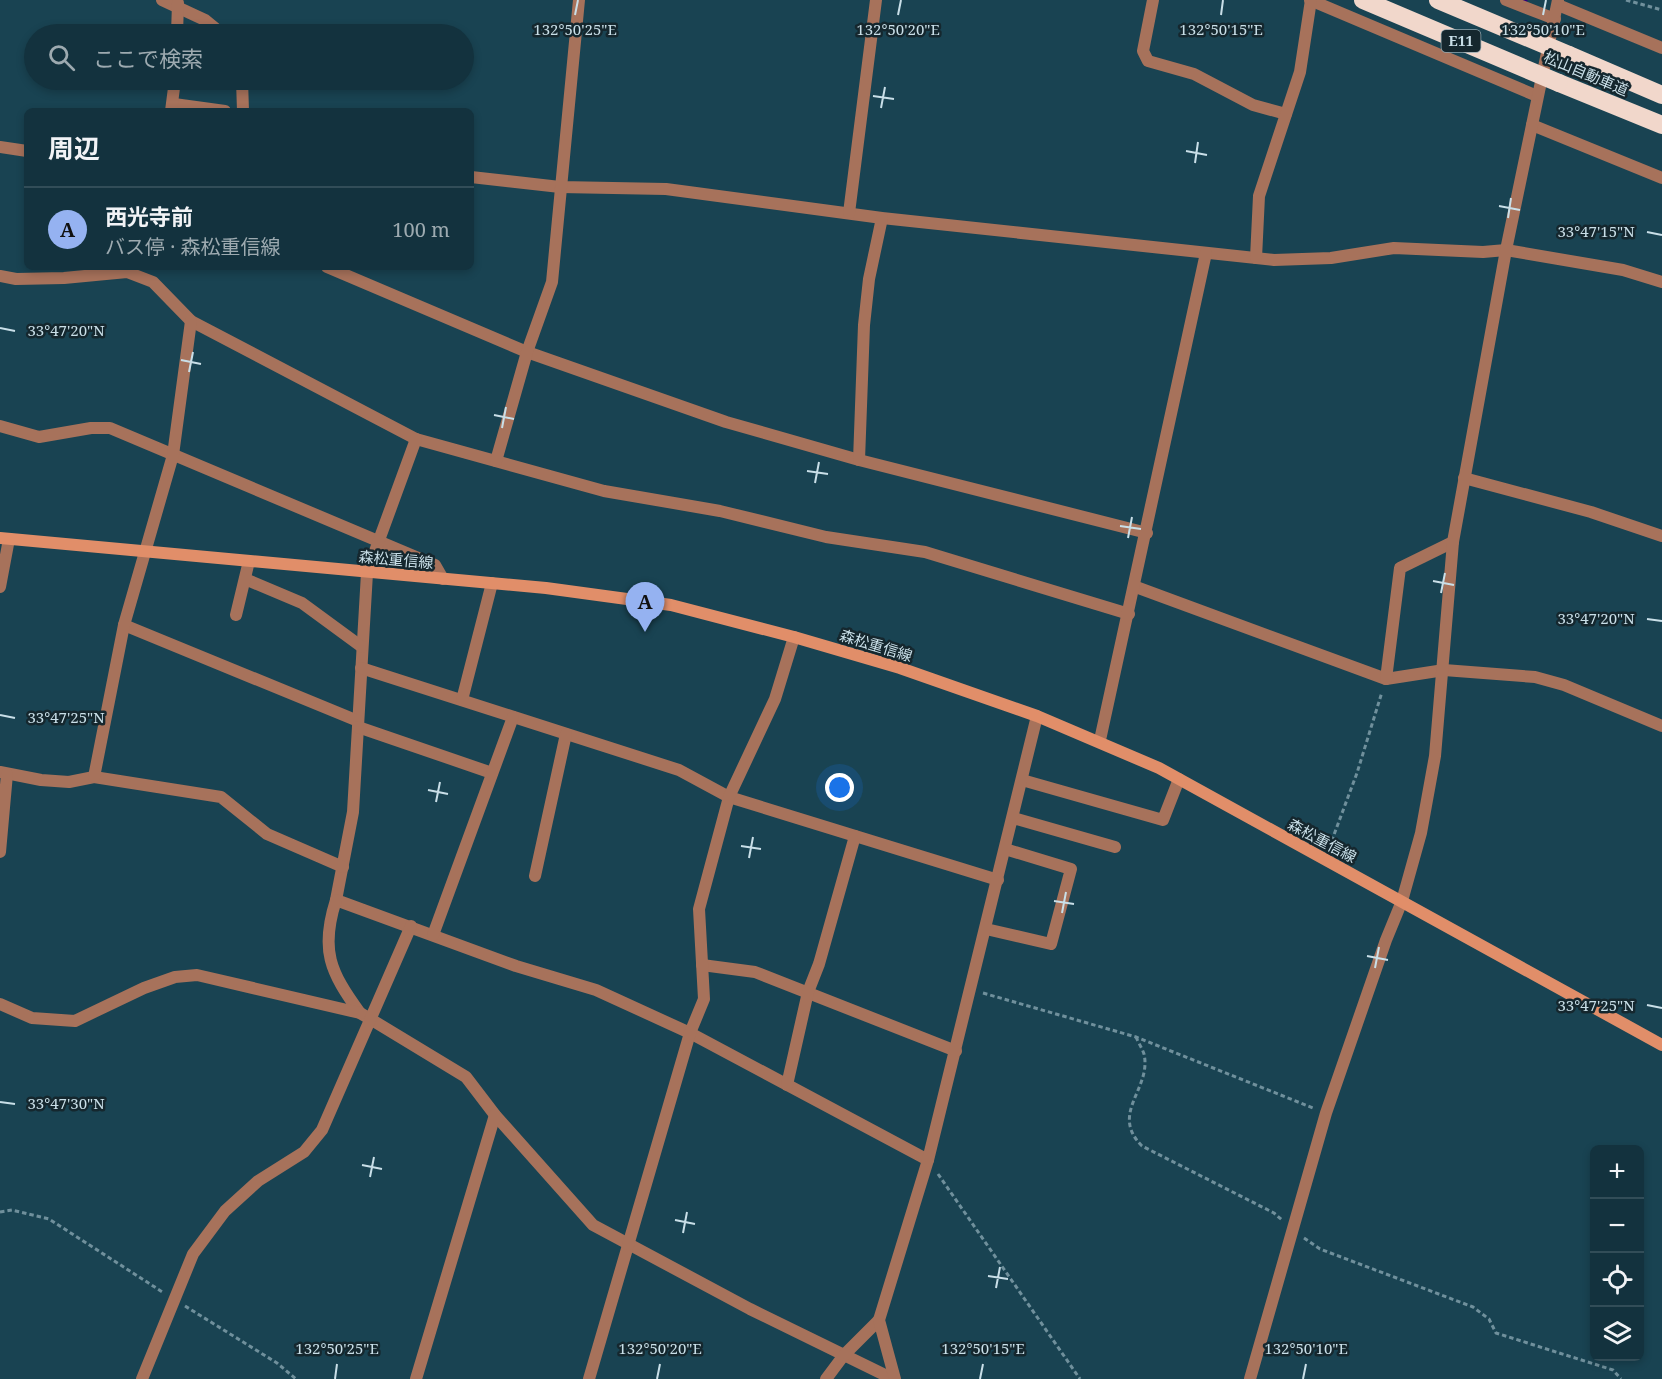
<!DOCTYPE html>
<html lang="ja">
<head>
<meta charset="utf-8">
<style>
  body { margin:0; font-family:"Noto Serif","Noto Sans JP",serif; background:#203e49; color:#f1f3f6 }
  .controls { position:absolute; right:18px; bottom:18px; display:grid; overflow:hidden; border-radius:9px; box-shadow:0 3px 9px #0003 }
  .controls button { width:54px; height:54px; display:grid; place-items:center; padding:0; border:0; border-bottom:2px solid #324d58; background:#13323e; color:#f1f3f6; font:30px sans-serif }
  .you { position:absolute; left:840px; top:788px; width:21px; height:21px; margin:-15px; border:4px solid #fff; border-radius:50%; background:#1a73e8; box-shadow:0 0 0 9px #1a73e833 }
  .badge { display:grid; place-items:center; width:39px; height:39px; border-radius:50%; background:#95b2f1; color:#111; font-size:20px; font-weight:700 }
  .pin { position:absolute; translate:-50% -50px; filter:drop-shadow(0 2px 3px #0008) }
  .pin::after { content:''; position:absolute; top:32px; width:21px; height:18px; background:inherit; clip-path:polygon(0 0,100% 0,50% 100%) }
  .list { margin:0; padding:0; list-style:none }
  h2 { display:flex; justify-content:space-between; align-items:center; height:78px; margin:0; padding:0 24px; font-size:26px }
  h2 small { font-size:20px; font-weight:400; color:#9daab0 }
  .list li { display:grid; grid-template-columns:39px 1fr auto; gap:18px; align-items:center; box-sizing:border-box; height:84px; padding:0 24px; border-top:2px solid #324d58 }
  .list b { display:block; font-size:22px; white-space:nowrap }
  .list p { margin:0; font-size:20px; white-space:nowrap; color:#9daab0 }
  .list em { font-size:20px; font-style:normal; color:#9daab0 }
  .icon { flex:none; width:33px; height:33px; fill:none; stroke:currentColor; stroke-width:2; stroke-linecap:round; stroke-linejoin:round }
  .map { position:relative; flex:none; width:1662px; height:1379px; overflow:hidden }
  .search { position:absolute; background:#13323e; box-shadow:0 3px 9px #0003; left:24px; top:24px; width:450px; height:66px; display:flex; align-items:center; gap:15px; box-sizing:border-box; padding:0 21px; border-radius:33px; color:#9daab0; font-size:22px }
  .panel { position:absolute; background:#13323e; box-shadow:0 3px 9px #0003; left:24px; top:108px; width:450px; height:162px; border-radius:9px }
  .map>svg:first-child { display:block }
  .lines { fill:none; stroke-linecap:round; stroke-linejoin:round }
  .stream { stroke:#2b0379; stroke-width:5 }
  .path { stroke:#70909c; stroke-width:3; stroke-dasharray:4.5 3; stroke-linecap:butt }
  .minor { stroke:#a7725b; stroke-width:12 }
  .tertiary { stroke:#a7725b; stroke-width:12 }
  .secondary { stroke:#e18e69; stroke-width:12 }
  .motorway { stroke:#f1d7cb; stroke-width:18 }
  .motorway-bridge { stroke:#f1d7cb; stroke-width:18 }
  .ticks { fill:none; stroke:#c9dfe8; stroke-width:2 }
  .labels { text-anchor:middle; stroke-width:5; stroke-linejoin:round; paint-order:stroke }
  .shield { fill:#15272e; stroke:#93a8b0; stroke-width:1.5 }
  .shield-label { font-size:14px; font-weight:bold; fill:#c9dfe8 }
  .street-label { font-size:15px; fill:#c9dfe8; stroke:#15272e }
  .ticks-label { font-size:15px; text-anchor:middle; fill:#c9dfe8; stroke:#15272e; stroke-width:5; stroke-linejoin:round; paint-order:stroke }
</style>
</head>
<body>
<div class="map">
<svg width="1662" height="1379" viewBox="0 0 1662 1379">
  <rect width="100%" height="100%" fill="#194352"/>
  <g class="lines">
    <polyline class="stream" points="1523,0 1525,0"/>
    <g class="path">
      <polyline points="1626,0 1662,10"/>
      <polyline points="1329,848 1357,773 1382,692"/>
      <polyline points="983,993 1136,1037 1313,1108"/>
      <path d="M 1136,1037 C 1138,1042 1142,1048 1144,1054 C 1152,1089 1109,1113 1142,1146 L 1274,1213 L 1282,1220"/>
      <polyline points="938,1174 1080,1379"/>
      <polyline points="0,1212 12,1210 49,1219 164,1293"/>
      <polyline points="1304,1238 1320,1249 1473,1307 1489,1319 1496,1333 1613,1370 1621,1379"/>
      <polyline points="185,1306 277,1363 296,1379"/>
    </g>
    <g class="minor">
      <polyline points="162,0 205,20 222,34"/>
      <polyline points="1153,0 1143,51 1148,61 1194,74 1253,105 1286,114"/>
      <polyline points="1310,0 1537,96"/>
      <polyline points="1506,0 1555,19"/>
      <polyline points="1558,5 1662,48"/>
      <polyline points="177,34 178,3"/>
      <polyline points="242,80 243,111"/>
      <polyline points="174,104 225,111"/>
      <polyline points="171,111 175,80"/>
      <polyline points="1532,125 1662,178"/>
      <polyline points="0,147 27,151"/>
      <polyline points="471,177 560,187 666,189 882,218 1274,260 1331,258 1394,248 1483,252 1506,250 1623,270 1662,282"/>
      <polyline points="849,213 876,0"/>
      <polyline points="1256,258 1259,196 1300,72 1311,0"/>
      <polyline points="327,267 527,352 726,422 859,460 1147,533"/>
      <polyline points="0,276 16,279 64,278 127,272 153,282 191,321 416,439 604,491 720,511 826,537 925,552 1129,614"/>
      <polyline points="0,426 39,437 91,428 110,428 435,565 443,579"/>
      <polyline points="416,439 367,573 353,812 336,900 516,966 596,990 690,1033 928,1160"/>
      <polyline points="859,460 864,325 869,279 882,218"/>
      <polyline points="496,461 527,352 552,282 579,0"/>
      <polyline points="1464,478 1591,512 1662,536"/>
      <polyline points="245,579 302,603 362,647"/>
      <polyline points="0,587 9,539"/>
      <polyline points="1136,587 1386,679 1444,670 1535,677 1564,685 1662,726"/>
      <polyline points="236,615 249,561"/>
      <polyline points="124,625 358,721"/>
      <polyline points="361,668 679,770 729,797 998,880"/>
      <polyline points="1386,679 1400,568 1453,542"/>
      <polyline points="462,700 492,583"/>
      <polyline points="358,727 492,773"/>
      <polyline points="1100,740 1206,253"/>
      <polyline points="0,772 41,780 69,782 94,777 221,797 267,834 343,867"/>
      <polyline points="94,777 124,625 173,455 191,321"/>
      <polyline points="1022,780 1163,820 1179,779"/>
      <polyline points="1013,818 1115,847"/>
      <polyline points="0,852 7,774"/>
      <polyline points="535,876 566,734"/>
      <path d="M 336,900 C 320,950 330,972 360,1013"/>
      <polyline points="986,929 1051,944 1071,869 1005,849"/>
      <polyline points="433,935 513,717"/>
      <polyline points="702,965 755,972 956,1051"/>
      <polyline points="0,1004 32,1018 75,1021 144,988 175,977 197,975 360,1013 372,1020 466,1077 495,1115 593,1225 750,1309 893,1379"/>
      <polyline points="787,1085 808,992 819,964 855,836"/>
      <polyline points="142,1379 193,1254 225,1211 258,1181 304,1152 322,1130 411,926"/>
      <polyline points="416,1379 495,1115"/>
      <polyline points="589,1379 690,1033 704,999 699,909 729,797 775,699 794,637"/>
      <polyline points="826,1379 844,1355 879,1320"/>
      <polyline points="895,1379 879,1320 928,1160 1037,716"/>
    </g>
    <polyline class="tertiary" points="1250,1379 1326,1113 1386,940 1402,901 1421,833 1435,756 1453,542 1506,250 1558,0"/>
    <polyline class="secondary" points="0,538 546,588 671,605 794,637 900,668 1037,716 1159,768 1662,1045"/>
    <g class="motorway">
      <polyline points="1569,55 1662,95"/>
      <polyline points="1559,83 1662,125"/>
    </g>
    <g class="motorway-bridge">
      <polyline points="1363,0 1559,83"/>
      <polyline points="1438,0 1569,55"/>
    </g>
  </g>
  <path class="ticks" d="M 575,15 L 578,0M 898,15 L 901,0M 1221,15 L 1223,0M 1543,15 L 1546,0M 873,96 L 894,99M 881,108 L 885,87M 1186,151 L 1207,155M 1195,163 L 1198,142M 1499,206 L 1520,210M 1508,218 L 1511,198M 1647,232 L 1662,235M 0,328 L 15,331M 181,360 L 201,364M 189,372 L 193,352M 494,415 L 514,419M 502,428 L 506,407M 807,471 L 828,474M 815,483 L 819,462M 1120,526 L 1141,529M 1128,538 L 1132,517M 1433,581 L 1454,585M 1441,593 L 1445,573M 1647,619 L 1662,621M 0,715 L 15,718M 428,790 L 448,794M 436,802 L 440,782M 741,846 L 761,849M 749,858 L 753,837M 1054,901 L 1074,904M 1062,913 L 1066,892M 1367,956 L 1388,960M 1375,968 L 1379,947M 1647,1005 L 1662,1008M 0,1102 L 15,1104M 362,1165 L 382,1169M 370,1177 L 374,1157M 675,1220 L 695,1224M 683,1233 L 687,1212M 988,1276 L 1008,1279M 996,1288 L 1000,1267M 335,1379 L 337,1364M 657,1379 L 660,1364M 980,1379 L 983,1364M 1303,1379 L 1306,1364"/>
  <g class="labels">
    <rect class="shield" x="1441.5" y="30" width="39" height="22" rx="4.5"/>
    <g class="shield-label">
      <text x="1461" y="46">E11</text>
    </g>
    <g class="street-label">
      <text transform="translate(1586 74) rotate(23)" y="5">松山自動車道</text>
      <text transform="translate(396 560) rotate(5)" y="5">森松重信線</text>
      <text transform="translate(876 646) rotate(17)" y="5">森松重信線</text>
      <text transform="translate(1322 841) rotate(28)" y="5">森松重信線</text>
    </g>
  </g>
  <g class="ticks-label">
    <text x="575" y="35">132°50'25"E</text>
    <text x="898" y="35">132°50'20"E</text>
    <text x="1221" y="35">132°50'15"E</text>
    <text x="1543" y="35">132°50'10"E</text>
    <text x="1596" y="237">33°47'15"N</text>
    <text x="66" y="336">33°47'20"N</text>
    <text x="1596" y="624">33°47'20"N</text>
    <text x="66" y="723">33°47'25"N</text>
    <text x="1596" y="1011">33°47'25"N</text>
    <text x="66" y="1109">33°47'30"N</text>
    <text x="337" y="1354">132°50'25"E</text>
    <text x="660" y="1354">132°50'20"E</text>
    <text x="983" y="1354">132°50'15"E</text>
    <text x="1306" y="1354">132°50'10"E</text>
  </g>
</svg>
<div class="controls">
<button>+</button>
<button>−</button>
<button><svg class="icon" aria-label="locate" viewBox="0 0 24 24"><circle cx="12" cy="12" r="6"/><path d="M12 2v4M12 18v4M2 12h4M18 12h4"/></svg></button>
<button><svg class="icon" aria-label="layers" viewBox="0 0 24 24"><path d="M12 4l9 5-9 5-9-5zM3 14l9 5 9-5"/></svg></button>
</div>
<div class="you"></div>
<div class="pin badge" style="left:645px;top:632px">A</div>
<div class="search"><svg class="icon" aria-label="search" viewBox="0 0 24 24"><circle cx="10" cy="10" r="6"/><path d="M15 15l6 6"/></svg>ここで検索</div>
<section class="panel">
<h2>周辺<small></small></h2>
<ul class="list">
<li><span class="badge">A</span><div><b>西光寺前</b><p>バス停 · 森松重信線</p></div><em>100 m</em></li>
</ul>
</section>
</div>
</body>
</html>
